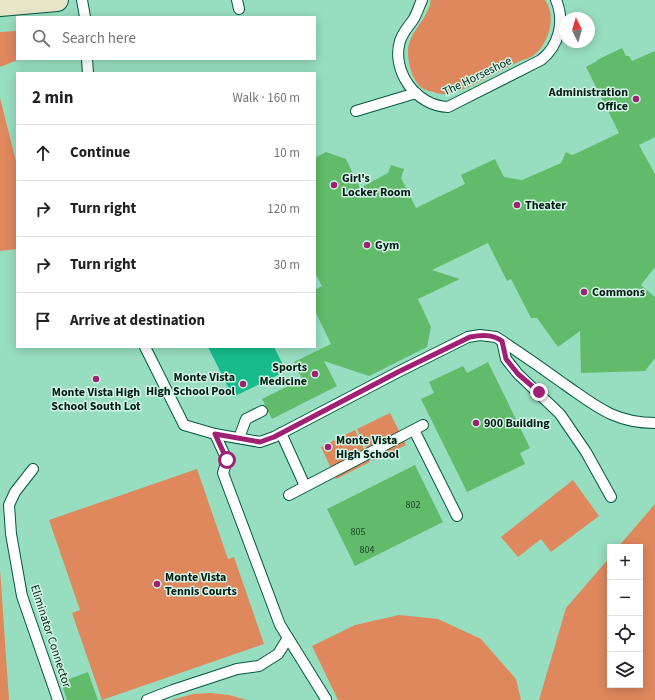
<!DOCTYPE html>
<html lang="en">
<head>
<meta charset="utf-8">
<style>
  body { margin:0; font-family:"Source Sans 3",sans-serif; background:#f2f2f2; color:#202124 }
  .controls { position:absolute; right:12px; bottom:12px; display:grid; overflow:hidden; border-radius:0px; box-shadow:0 2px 10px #0003 }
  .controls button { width:36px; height:36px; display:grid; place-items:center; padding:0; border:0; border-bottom:1px solid #e0e0e0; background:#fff; color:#202124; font:20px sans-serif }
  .compass { position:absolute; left:559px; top:12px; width:36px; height:36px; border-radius:50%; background:#fff; box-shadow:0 2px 10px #0003; rotate:355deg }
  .stop { position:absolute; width:12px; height:12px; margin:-9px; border:3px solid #a02073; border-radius:50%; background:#fff }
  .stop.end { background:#a02073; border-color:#fff; box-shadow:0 1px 4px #0008 }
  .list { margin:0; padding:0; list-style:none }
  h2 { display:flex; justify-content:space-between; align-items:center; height:52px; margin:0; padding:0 16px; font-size:17px }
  h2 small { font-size:13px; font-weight:400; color:#757577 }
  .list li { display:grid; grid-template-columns:26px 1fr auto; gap:12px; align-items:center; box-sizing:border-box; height:56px; padding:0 16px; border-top:1px solid #e0e0e0 }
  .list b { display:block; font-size:15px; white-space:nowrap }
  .list em { font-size:13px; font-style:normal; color:#757577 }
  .icon { flex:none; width:22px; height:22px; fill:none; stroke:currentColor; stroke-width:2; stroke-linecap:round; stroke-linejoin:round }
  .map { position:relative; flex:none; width:655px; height:700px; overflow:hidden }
  .search { position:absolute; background:#fff; box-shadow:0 2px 10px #0003; left:16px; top:16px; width:300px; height:44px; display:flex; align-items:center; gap:10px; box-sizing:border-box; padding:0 14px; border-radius:0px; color:#757577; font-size:15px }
  .panel { position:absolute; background:#fff; box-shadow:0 2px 10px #0003; left:16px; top:72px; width:300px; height:276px; border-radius:0px }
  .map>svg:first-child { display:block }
  .green { fill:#df875d }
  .water { fill:#17bc8c }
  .building { fill:#62bb6b }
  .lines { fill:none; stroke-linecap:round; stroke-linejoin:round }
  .lane-casing { stroke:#055840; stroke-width:12 }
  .secondary-casing { stroke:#055840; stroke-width:24 }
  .lane { stroke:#fff; stroke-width:10 }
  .secondary { stroke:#e8e6c9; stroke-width:22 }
  .route { stroke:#a02073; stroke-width:5 }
  .poi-dot { fill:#a02073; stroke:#d4f6e7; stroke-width:1.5 }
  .labels { text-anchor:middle; stroke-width:3; stroke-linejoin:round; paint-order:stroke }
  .number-label { font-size:10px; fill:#184428 }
  .street-label { font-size:12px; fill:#001c12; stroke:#d4f6e7 }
  .poi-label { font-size:12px; font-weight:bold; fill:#001c12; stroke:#d4f6e7; text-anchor:start }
</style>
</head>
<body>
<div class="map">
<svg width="655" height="700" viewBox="0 0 655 700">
  <rect width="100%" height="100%" fill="#97dec0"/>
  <g class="green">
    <path d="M 431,0 L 545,0 C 557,16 549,43 534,55 C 530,58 525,59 520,61 C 510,66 500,71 490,76 C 476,82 461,93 445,94 C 443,95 439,93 436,93 C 432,91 426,91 422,88 C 412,80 408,64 408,52 C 408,32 428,20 431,0 Z"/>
    <polygon points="17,31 17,59 20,59 0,67 0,32"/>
    <polygon points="0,98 17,165 17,249 0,251"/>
    <polygon points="390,413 406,445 373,461 357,429"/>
    <polygon points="355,430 370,462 336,479 321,447"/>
    <polygon points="197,469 228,559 234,557 264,644 102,700 72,613 80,610 49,520"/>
    <polygon points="573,480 599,516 551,552 541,539 518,557 501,537"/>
    <polygon points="655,504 655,700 539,700 566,608 610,557 610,685 640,685 640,547 618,547"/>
    <polygon points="0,569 8,686 9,700 0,700"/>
    <polygon points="399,615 438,619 481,639 516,679 521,700 338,700 312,646 355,625"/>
    <polygon points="211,693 229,695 247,700 172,700 193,694"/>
  </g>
  <polygon class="water" points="208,347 274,347 286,371 233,397"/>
  <g class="building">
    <polygon points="622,48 626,56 629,56 632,61 655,51 655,137 639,145 655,174 655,267 641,285 655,297 655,358 645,371 581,373 580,331 558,347 537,318 531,318 511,279 507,281 488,243 432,270 460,279 418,299 431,327 427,347 369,376 324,361 337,386 272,419 262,399 302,379 294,362 331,344 315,311 315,290 322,286 315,273 315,158 326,152 346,159 360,188 388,173 391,165 404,169 401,178 416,208 465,184 461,175 495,159 504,177 522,180 561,163 566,152 572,155 577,153 619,133 586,67 597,61 597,60"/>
    <polygon points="488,362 530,448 520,453 525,464 467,492 421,399 434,393 429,382 463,366 467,373"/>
    <polygon points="415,465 443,522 355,566 327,509"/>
    <polygon points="88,672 98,700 67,700 61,682"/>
  </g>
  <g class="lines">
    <g class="lane-casing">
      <g id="lane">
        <polyline points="82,0 85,17"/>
        <polyline points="237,0 239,9"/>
        <path d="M 422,0 C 419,6 417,14 413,20 C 408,27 403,32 400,41 C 391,71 416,106 448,107 L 541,60 C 559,46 565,21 556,0"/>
        <polyline points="87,59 88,73"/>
        <polyline points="356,111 416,93"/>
        <polyline points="502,341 506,359 518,374 560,414 586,452 611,497"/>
        <path d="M 145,347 L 184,425 L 215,434 L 260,442 L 274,437 L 398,372 L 468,337 L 480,335 L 496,337 C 519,352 542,368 564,384 C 596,406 614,423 655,423"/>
        <polyline points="414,430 457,516"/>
        <polyline points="281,433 305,486"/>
        <polyline points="215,434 227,460 223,473 280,625 326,699"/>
        <polyline points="239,438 246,419 262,411"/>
        <polyline points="33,469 15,492 9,505 11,534 22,596 58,700"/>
        <polyline points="289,495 423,425"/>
        <polyline points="147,700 173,690 237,669 259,666 278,654 288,638"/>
      </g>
    </g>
    <g class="secondary-casing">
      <polyline id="secondary" points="0,5 57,0"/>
    </g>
    <use href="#lane" class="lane"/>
    <use href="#secondary" class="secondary"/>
  </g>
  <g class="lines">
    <path class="route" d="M 227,460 L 215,434 L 260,442 L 274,437 L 398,372 L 470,337 C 481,335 492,334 502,341 L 506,359 L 518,374 L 539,392"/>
  </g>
  <g class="poi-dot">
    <circle cx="636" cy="99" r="4"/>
    <circle cx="334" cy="185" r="4"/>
    <circle cx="517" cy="205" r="4"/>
    <circle cx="367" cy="245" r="4"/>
    <circle cx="584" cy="292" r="4"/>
    <circle cx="315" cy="374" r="4"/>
    <circle cx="96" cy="379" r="4"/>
    <circle cx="243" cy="384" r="4"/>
    <circle cx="476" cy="423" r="4"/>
    <circle cx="328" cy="447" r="4"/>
    <circle cx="157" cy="584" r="4"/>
  </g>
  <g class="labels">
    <g class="number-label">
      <text x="413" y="508">802</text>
      <text x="358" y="535">805</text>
      <text x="367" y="553">804</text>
    </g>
    <g class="street-label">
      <text transform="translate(477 76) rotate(-26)" y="4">The Horseshoe</text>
      <text transform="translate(51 636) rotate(72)" y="4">Eliminator Connector</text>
    </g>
    <g class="poi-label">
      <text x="628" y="96" text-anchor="end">Administration<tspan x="628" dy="14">Office</tspan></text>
      <text x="342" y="182">Girl's<tspan x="342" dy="14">Locker Room</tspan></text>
      <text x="525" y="209">Theater</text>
      <text x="375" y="249">Gym</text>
      <text x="592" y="296">Commons</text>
      <text x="307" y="371" text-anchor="end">Sports<tspan x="307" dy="14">Medicine</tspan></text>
      <text x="235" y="381" text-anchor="end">Monte Vista<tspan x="235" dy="14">High School Pool</tspan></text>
      <text x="96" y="396" text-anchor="middle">Monte Vista High<tspan x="96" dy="14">School South Lot</tspan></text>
      <text x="484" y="427">900 Building</text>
      <text x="336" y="444">Monte Vista<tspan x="336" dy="14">High School</tspan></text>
      <text x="165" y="581">Monte Vista<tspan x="165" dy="14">Tennis Courts</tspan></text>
    </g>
  </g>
</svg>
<div class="controls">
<button>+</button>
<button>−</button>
<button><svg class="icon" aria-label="locate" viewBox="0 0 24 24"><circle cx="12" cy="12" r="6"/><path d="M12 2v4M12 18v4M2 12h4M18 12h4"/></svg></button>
<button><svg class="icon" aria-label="layers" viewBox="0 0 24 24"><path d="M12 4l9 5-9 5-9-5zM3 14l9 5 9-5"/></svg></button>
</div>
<svg class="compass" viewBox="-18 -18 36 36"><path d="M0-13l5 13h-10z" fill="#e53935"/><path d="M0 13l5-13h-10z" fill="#757577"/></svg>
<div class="stop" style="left:227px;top:460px"></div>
<div class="stop end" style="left:539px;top:392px"></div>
<div class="search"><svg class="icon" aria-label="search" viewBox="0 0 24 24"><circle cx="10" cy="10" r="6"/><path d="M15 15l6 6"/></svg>Search here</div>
<section class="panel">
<h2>2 min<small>Walk · 160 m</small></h2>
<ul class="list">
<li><svg class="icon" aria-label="ahead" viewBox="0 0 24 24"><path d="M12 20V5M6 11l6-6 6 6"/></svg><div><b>Continue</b></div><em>10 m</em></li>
<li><svg class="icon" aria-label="right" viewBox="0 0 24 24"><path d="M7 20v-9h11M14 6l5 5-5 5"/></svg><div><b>Turn right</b></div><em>120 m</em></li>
<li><svg class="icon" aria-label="right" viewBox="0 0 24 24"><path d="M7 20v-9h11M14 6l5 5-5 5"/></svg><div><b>Turn right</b></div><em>30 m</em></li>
<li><svg class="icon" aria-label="arrive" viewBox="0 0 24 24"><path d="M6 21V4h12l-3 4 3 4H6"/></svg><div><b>Arrive at destination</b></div></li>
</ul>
</section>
</div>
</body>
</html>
